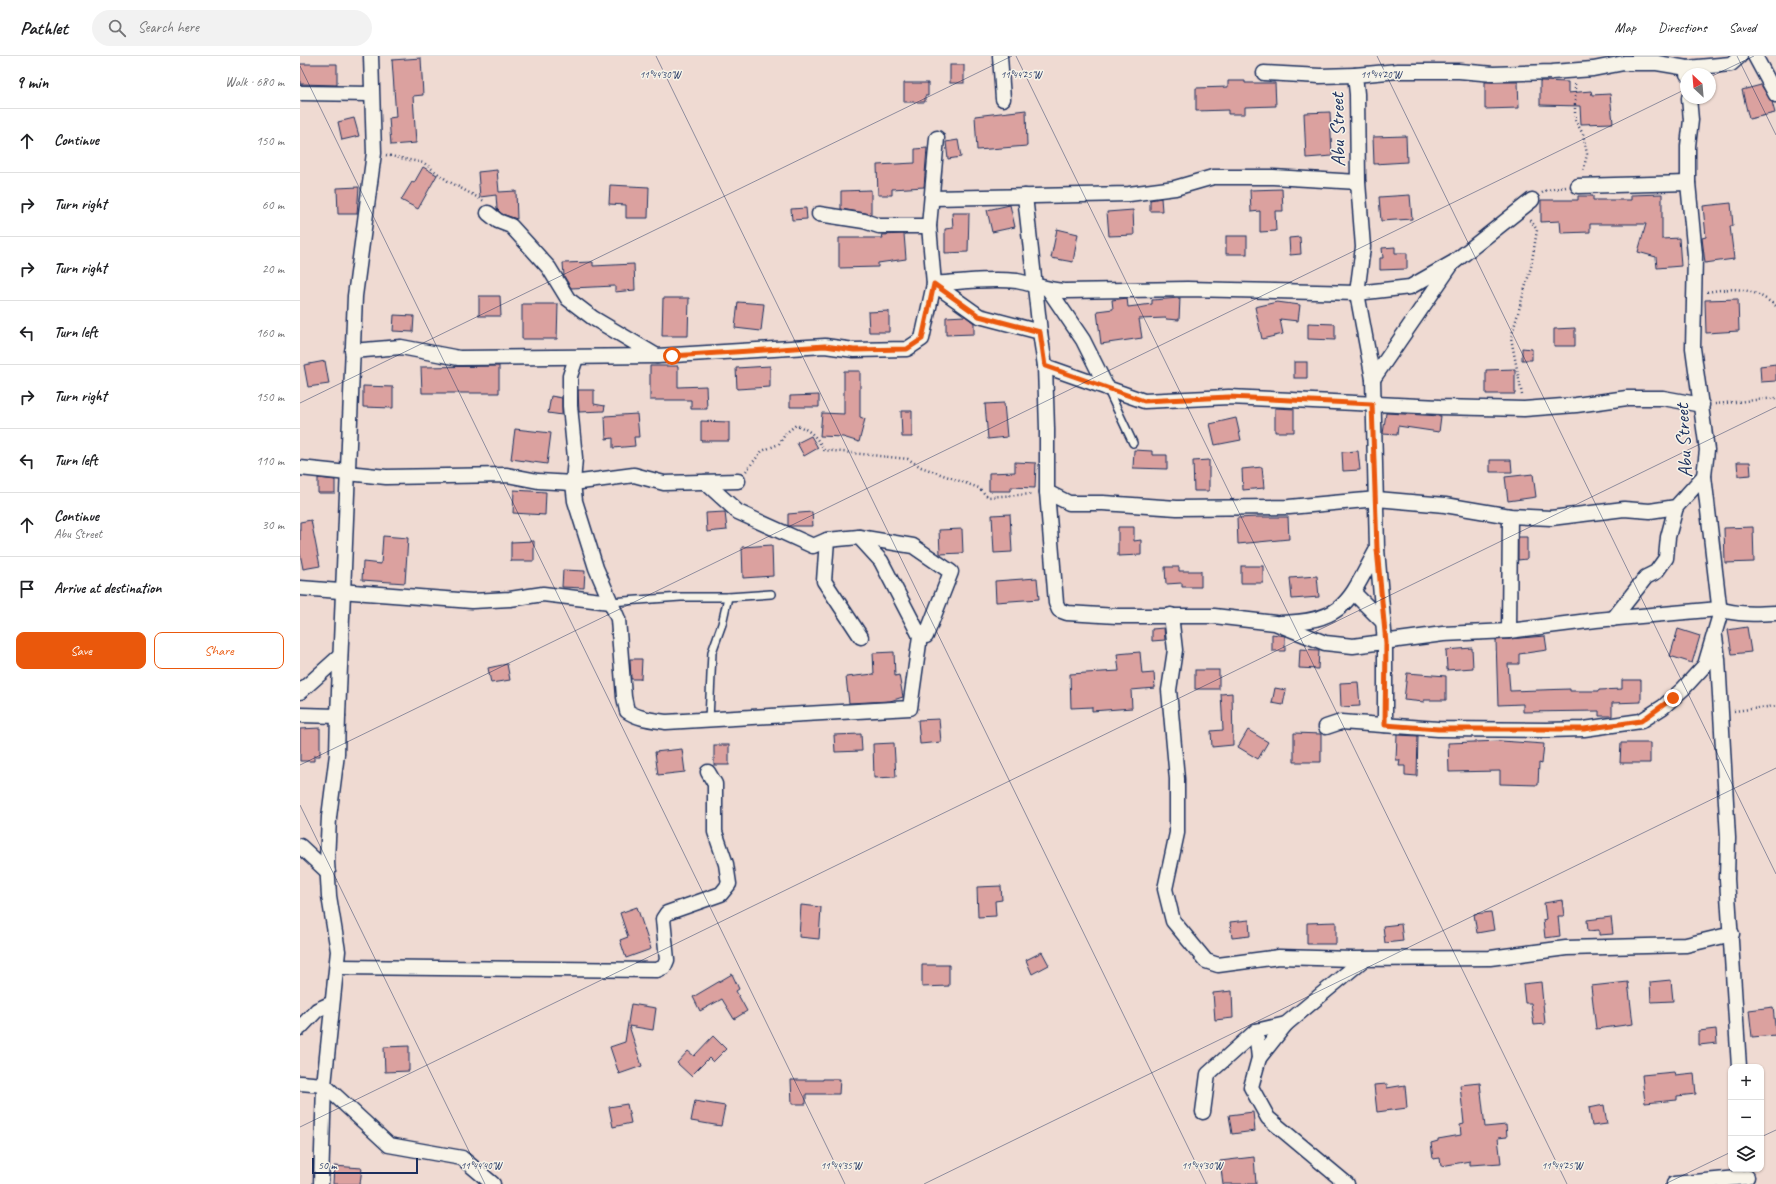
<!DOCTYPE html>
<html lang="en">
<head>
<meta charset="utf-8">
<style>
  body { margin:0; font-family:Caveat,sans-serif; background:#f2f2f2; color:#202124 }
  .controls { position:absolute; right:12px; bottom:12px; display:grid; overflow:hidden; border-radius:8px; box-shadow:0 1px 3px #0004 }
  .controls button { width:36px; height:36px; display:grid; place-items:center; padding:0; border:0; border-bottom:1px solid #e0e0e0; background:#fff; color:#202124; font:20px sans-serif }
  .compass { position:absolute; left:1380px; top:12px; width:36px; height:36px; border-radius:50%; background:#fff; box-shadow:0 1px 3px #0004; rotate:334deg }
  .scale { position:absolute; left:12px; bottom:10px; width:106px; box-sizing:border-box; padding-left:4px; border:2px solid #1b2f5e; border-top:0; font-size:11px; line-height:14px; white-space:nowrap; color:#1b2f5e; -webkit-text-stroke:3px #f7f3e8; paint-order:stroke }
  .stop { position:absolute; width:12px; height:12px; margin:-9px; border:3px solid #ea580c; border-radius:50%; background:#fff }
  .stop.end { background:#ea580c; border-color:#fff; box-shadow:0 1px 4px #0008 }
  .list { margin:0; padding:0; list-style:none }
  h2 { display:flex; justify-content:space-between; align-items:center; height:52px; margin:0; padding:0 16px; font-size:17px }
  h2 small { font-size:13px; font-weight:400; color:#757577 }
  .list li { display:grid; grid-template-columns:26px 1fr auto; gap:12px; align-items:center; box-sizing:border-box; height:64px; padding:0 16px; border-top:1px solid #e0e0e0 }
  .list b { display:block; font-size:15px; white-space:nowrap }
  .list p { margin:0; font-size:13px; white-space:nowrap; color:#757577 }
  .list em { font-size:13px; font-style:normal; color:#757577 }
  .actions { display:flex; gap:8px; padding:12px 16px }
  .actions a { flex:1; padding:9px 0; border:1px solid #ea580c; border-radius:8px; text-align:center; font-size:14px; color:#ea580c }
  .actions .main { background:#ea580c; color:#fff }
  .icon { flex:none; width:22px; height:22px; fill:none; stroke:currentColor; stroke-width:2; stroke-linecap:round; stroke-linejoin:round }
  .map { position:relative; flex:none; width:1476px; height:1128px; overflow:hidden }
  header { display:flex; align-items:center; gap:24px; box-sizing:border-box; height:56px; padding:0 20px; background:#fff; border-bottom:1px solid #e0e0e0 }
  header strong { font-size:19px }
  nav { display:flex; gap:22px; margin-inline-start:auto; font-size:14px }
  .search { width:280px; height:36px; background:#f2f2f2; display:flex; align-items:center; gap:10px; box-sizing:border-box; padding:0 14px; border-radius:22px; color:#757577; font-size:15px }
  main { display:flex }
  aside { flex:1; background:#fff }
  .map>svg:first-child { display:block }
  .building { fill:#dba19f; stroke:#1b2f5e }
  .lines { fill:none; stroke-linecap:round; stroke-linejoin:round }
  .lane-casing { stroke:#1b2f5e; stroke-width:10 }
  .street-casing { stroke:#1b2f5e; stroke-width:17 }
  .path { stroke:#1b2f5e; stroke-width:2.5; stroke-dasharray:1 3; stroke-linecap:butt }
  .lane { stroke:#f7f3e8; stroke-width:7 }
  .street { stroke:#f7f3e8; stroke-width:14 }
  .route { stroke:#ea580c; stroke-width:5 }
  .ticks { fill:none; stroke:#1b2f5e; stroke-width:1; stroke-opacity:0.45 }
  .labels { text-anchor:middle; stroke-width:3; stroke-linejoin:round; paint-order:stroke }
  .street-label { font-size:20px; fill:#1b2f5e; stroke:#f7f3e8 }
  .ticks-label { font-size:10px; text-anchor:middle; fill:#1b2f5e; stroke:#f7f3e8; stroke-width:3; stroke-linejoin:round; paint-order:stroke }
</style>
</head>
<body>
<header>
<strong>Pathlet</strong>
<div class="search"><svg class="icon" aria-label="search" viewBox="0 0 24 24"><circle cx="10" cy="10" r="6"/><path d="M15 15l6 6"/></svg>Search here</div>
<nav><a>Map</a><a>Directions</a><a>Saved</a></nav>
</header>
<main>
<aside>
<h2>9 min<small>Walk · 680 m</small></h2>
<ul class="list">
<li><svg class="icon" aria-label="ahead" viewBox="0 0 24 24"><path d="M12 20V5M6 11l6-6 6 6"/></svg><div><b>Continue</b></div><em>150 m</em></li>
<li><svg class="icon" aria-label="right" viewBox="0 0 24 24"><path d="M7 20v-9h11M14 6l5 5-5 5"/></svg><div><b>Turn right</b></div><em>60 m</em></li>
<li><svg class="icon" aria-label="right" viewBox="0 0 24 24"><path d="M7 20v-9h11M14 6l5 5-5 5"/></svg><div><b>Turn right</b></div><em>20 m</em></li>
<li><svg class="icon" aria-label="left" viewBox="0 0 24 24"><path d="M17 20v-9H6M10 6l-5 5 5 5"/></svg><div><b>Turn left</b></div><em>160 m</em></li>
<li><svg class="icon" aria-label="right" viewBox="0 0 24 24"><path d="M7 20v-9h11M14 6l5 5-5 5"/></svg><div><b>Turn right</b></div><em>150 m</em></li>
<li><svg class="icon" aria-label="left" viewBox="0 0 24 24"><path d="M17 20v-9H6M10 6l-5 5 5 5"/></svg><div><b>Turn left</b></div><em>110 m</em></li>
<li><svg class="icon" aria-label="ahead" viewBox="0 0 24 24"><path d="M12 20V5M6 11l6-6 6 6"/></svg><div><b>Continue</b><p>Abu Street</p></div><em>30 m</em></li>
<li><svg class="icon" aria-label="arrive" viewBox="0 0 24 24"><path d="M6 21V4h12l-3 4 3 4H6"/></svg><div><b>Arrive at destination</b></div></li>
</ul>
<div class="actions"><a class="main">Save</a><a>Share</a></div>
</aside>
<div class="map">
<svg width="1476" height="1128" viewBox="0 0 1476 1128">
  <rect width="100%" height="100%" fill="#efdad2"/>
  <filter id="ink" filterUnits="userSpaceOnUse"><feTurbulence type="fractalNoise" baseFrequency=".025" numOctaves="2"/><feDisplacementMap in="SourceGraphic" scale="8" xChannelSelector="R" yChannelSelector="G"/><feConvolveMatrix kernelMatrix="1 2 1 2 8 2 1 2 1" color-interpolation-filters="sRGB"/></filter>
  <g filter="url(#ink)">
    <g class="building">
      <polygon points="121,2 123,39 113,40 116,87 91,89 89,62 96,61 92,4"/>
      <polygon points="0,8 37,8 37,29 0,28"/>
      <rect x="650" y="9" width="14" height="18"/>
      <polygon points="928,25 945,25 945,27 975,27 976,50 945,51 945,58 928,58 928,54 896,55 896,32 928,31"/>
      <polygon points="1240,25 1268,26 1268,37 1291,35 1292,39 1310,38 1313,67 1281,68 1280,50 1240,49"/>
      <polygon points="1185,26 1218,26 1219,52 1185,53"/>
      <polygon points="604,27 628,27 628,40 625,40 625,46 604,46"/>
      <polygon points="1461,29 1472,46 1475,57 1449,63 1442,34"/>
      <polygon points="726,54 727,90 677,94 675,60"/>
      <polygon points="1030,56 1032,100 1006,102 1004,57"/>
      <polygon points="54,62 59,80 42,84 38,66"/>
      <polygon points="1106,80 1107,106 1074,108 1073,81"/>
      <polygon points="658,84 661,101 648,103 646,86"/>
      <polygon points="627,92 624,131 592,133 592,139 578,139 577,109 615,107 615,93"/>
      <polygon points="123,111 137,119 118,153 101,144 112,126 114,127"/>
      <polygon points="197,114 199,136 216,135 217,163 202,158 197,153 196,139 180,141 178,116"/>
      <polygon points="310,129 349,131 348,162 326,162 326,149 309,148"/>
      <polygon points="59,131 57,158 38,158 37,132"/>
      <polygon points="982,133 983,155 975,155 976,175 960,176 960,155 951,156 950,134"/>
      <polygon points="571,134 571,158 541,153 541,135"/>
      <polygon points="1362,138 1362,183 1379,182 1381,210 1357,212 1356,201 1338,196 1346,168 1290,168 1290,176 1261,177 1260,165 1241,166 1241,144 1278,144 1278,140 1293,140 1293,144 1331,144 1331,139"/>
      <polygon points="1110,139 1112,163 1081,165 1079,141"/>
      <polygon points="861,142 862,155 850,155 850,144"/>
      <polygon points="1431,147 1433,170 1430,170 1434,203 1405,207 1402,182 1406,181 1403,150"/>
      <polygon points="710,149 715,171 692,176 687,154"/>
      <polygon points="506,152 507,163 492,164 491,153"/>
      <polygon points="833,154 834,179 809,180 807,156"/>
      <polygon points="652,157 669,157 668,196 645,197 645,173 653,172"/>
      <polygon points="757,173 778,178 773,206 751,202"/>
      <polygon points="604,178 606,203 578,207 578,211 539,212 539,182 583,182 582,179"/>
      <rect x="926" y="180" width="21" height="18"/>
      <polygon points="1000,181 1001,198 990,199 989,182"/>
      <polygon points="1095,191 1095,197 1107,197 1107,213 1080,214 1080,202 1083,202 1082,192"/>
      <polygon points="293,206 293,210 334,208 335,234 315,236 315,230 271,232 264,220 263,207"/>
      <polygon points="179,240 200,240 201,260 179,260"/>
      <polygon points="363,242 389,242 388,280 362,280"/>
      <polygon points="827,242 828,251 852,248 852,244 880,242 879,264 866,263 866,262 839,263 842,282 801,288 797,255 813,253 812,244"/>
      <polygon points="1438,243 1439,275 1406,277 1405,244"/>
      <polygon points="438,246 464,248 461,275 435,272"/>
      <polygon points="977,246 1000,249 998,265 980,263 983,278 962,283 955,251"/>
      <polygon points="222,248 258,248 257,283 222,283"/>
      <polygon points="589,255 589,276 569,276 568,256"/>
      <polygon points="94,259 114,260 113,276 93,275"/>
      <polygon points="665,260 674,267 674,278 646,279 646,261"/>
      <polygon points="1008,267 1035,268 1035,284 1008,283"/>
      <polygon points="1275,272 1275,290 1254,290 1254,273"/>
      <polygon points="1222,292 1232,293 1232,304 1222,304"/>
      <polygon points="25,305 29,328 8,331 4,309"/>
      <rect x="994" y="306" width="13" height="16"/>
      <polygon points="1476,308 1476,325 1461,326 1460,310"/>
      <polygon points="199,310 199,337 122,337 121,311"/>
      <polygon points="350,310 378,310 378,331 406,330 407,353 391,353 391,344 350,344"/>
      <polygon points="470,310 470,331 437,333 436,312"/>
      <polygon points="1215,313 1215,338 1186,338 1186,314"/>
      <polygon points="544,315 560,315 560,361 565,363 559,386 543,381 520,380 522,357 544,358"/>
      <polygon points="63,330 93,331 93,352 63,351"/>
      <polygon points="278,334 294,334 294,348 305,350 304,355 279,356"/>
      <polygon points="519,339 519,351 490,351 490,340"/>
      <polygon points="251,340 262,342 262,359 248,357"/>
      <polygon points="704,347 707,381 688,383 685,348"/>
      <polygon points="975,352 994,353 994,376 975,376"/>
      <polygon points="601,355 612,355 612,381 602,381"/>
      <polygon points="1086,357 1141,360 1139,376 1098,370 1097,379 1083,378"/>
      <polygon points="337,358 339,381 334,381 335,390 313,392 313,382 306,383 305,360"/>
      <polygon points="936,362 941,384 915,389 910,368"/>
      <polygon points="401,365 429,366 429,385 401,385"/>
      <polygon points="215,373 251,377 247,408 211,403"/>
      <polygon points="511,380 518,392 504,400 497,387"/>
      <polygon points="834,394 852,395 852,399 867,399 867,413 833,412"/>
      <polygon points="1058,395 1060,414 1043,415 1042,396"/>
      <polygon points="909,404 909,435 894,435 893,405"/>
      <polygon points="1190,404 1211,404 1212,416 1190,416"/>
      <polygon points="715,406 736,407 735,432 711,431 711,435 689,435 689,417 715,416"/>
      <polygon points="1437,406 1450,406 1451,419 1438,420"/>
      <polygon points="962,411 964,432 943,434 942,413"/>
      <polygon points="1233,418 1236,441 1208,445 1205,421"/>
      <polygon points="18,422 35,424 35,437 18,437"/>
      <polygon points="214,434 246,436 245,459 213,457"/>
      <polygon points="425,456 427,474 407,476 406,457"/>
      <polygon points="512,456 513,470 488,470 488,458"/>
      <polygon points="710,458 712,496 694,497 692,459"/>
      <polygon points="958,461 988,461 989,483 938,488 937,462"/>
      <polygon points="11,464 20,510 3,513 0,497 0,466"/>
      <polygon points="818,471 834,471 834,485 841,484 841,499 818,500"/>
      <polygon points="1453,471 1454,506 1425,507 1424,472"/>
      <polygon points="662,473 663,497 640,498 639,474"/>
      <polygon points="83,480 108,482 105,527 62,524 63,506 81,508"/>
      <polygon points="1218,481 1227,481 1227,503 1218,504"/>
      <polygon points="234,485 234,505 211,505 211,486"/>
      <polygon points="472,489 473,520 443,522 442,491"/>
      <rect x="941" y="510" width="22" height="17"/>
      <polygon points="865,511 879,511 879,515 901,515 901,531 882,531 882,527 866,528"/>
      <polygon points="263,514 285,515 284,532 262,531"/>
      <polygon points="1017,520 1019,541 992,543 990,522"/>
      <polygon points="737,522 739,543 696,546 695,525"/>
      <polygon points="1447,571 1451,596 1432,598 1428,574"/>
      <polygon points="864,572 865,584 852,585 852,573"/>
      <polygon points="1378,573 1400,580 1392,607 1370,600"/>
      <polygon points="972,578 985,580 985,595 972,595"/>
      <polygon points="1245,580 1247,594 1219,598 1219,608 1208,608 1210,635 1270,633 1270,635 1299,635 1299,634 1322,633 1322,624 1341,624 1341,646 1312,647 1312,660 1299,660 1299,655 1223,656 1223,648 1198,649 1196,584"/>
      <polygon points="1172,592 1173,612 1147,614 1146,594"/>
      <polygon points="1000,593 1019,594 1018,613 999,612"/>
      <polygon points="594,596 595,620 599,619 603,641 590,645 549,647 546,621 574,618 573,597"/>
      <polygon points="840,596 842,618 854,617 855,632 831,634 832,652 792,655 792,651 771,652 770,618 819,615 817,598"/>
      <polygon points="330,603 342,603 341,623 331,623"/>
      <polygon points="207,608 210,624 191,627 188,612"/>
      <rect x="895" y="614" width="24" height="19"/>
      <polygon points="1107,617 1146,620 1146,644 1124,644 1124,646 1104,644"/>
      <polygon points="1058,626 1060,650 1041,651 1040,627"/>
      <polygon points="975,632 986,634 983,649 972,647"/>
      <polygon points="932,637 933,689 912,691 911,675 923,674 921,638"/>
      <polygon points="639,663 641,686 620,688 618,664"/>
      <polygon points="20,672 20,700 14,700 14,705 0,705 0,673"/>
      <polygon points="948,674 968,686 958,703 938,691"/>
      <polygon points="994,677 1021,678 1021,706 994,706"/>
      <polygon points="561,678 562,695 535,696 534,679"/>
      <polygon points="1097,679 1118,680 1117,720 1105,719 1105,710 1099,710 1100,704 1096,704"/>
      <polygon points="1201,685 1244,688 1242,708 1239,707 1238,729 1200,728 1200,715 1149,716 1148,687"/>
      <polygon points="594,687 596,721 574,722 573,688"/>
      <polygon points="1321,687 1350,687 1350,707 1320,707"/>
      <rect x="414" y="689" width="15" height="20"/>
      <polygon points="382,693 385,716 358,719 355,696"/>
      <polygon points="701,830 702,844 695,845 696,860 678,861 677,831"/>
      <polygon points="1262,844 1264,860 1258,860 1260,880 1245,882 1243,864 1246,863 1244,847"/>
      <polygon points="501,849 521,851 519,883 499,881"/>
      <polygon points="337,851 351,893 326,902 320,884 328,881 320,857"/>
      <polygon points="1191,856 1194,874 1177,877 1174,858"/>
      <polygon points="1311,861 1313,878 1299,879 1299,874 1288,875 1287,864"/>
      <polygon points="949,864 950,880 932,882 930,866"/>
      <polygon points="1036,866 1036,888 1007,888 1007,867"/>
      <polygon points="1101,868 1103,885 1085,887 1083,870"/>
      <polygon points="742,896 749,909 732,918 726,904"/>
      <polygon points="622,909 649,909 649,930 622,931"/>
      <polygon points="432,918 439,933 436,935 447,955 434,963 422,943 400,955 393,941"/>
      <polygon points="1371,924 1373,945 1351,946 1350,926"/>
      <polygon points="1241,926 1245,968 1234,969 1231,947 1225,947 1223,928"/>
      <polygon points="1328,926 1333,968 1296,973 1291,930"/>
      <polygon points="932,935 933,962 915,964 913,937"/>
      <polygon points="331,948 356,952 353,974 329,970 342,1010 319,1018 310,991 325,986"/>
      <polygon points="1473,951 1476,979 1452,981 1449,954"/>
      <polygon points="1416,973 1417,987 1399,989 1399,975"/>
      <polygon points="413,980 426,993 413,1006 409,1002 391,1020 377,1007 388,995 394,1000"/>
      <polygon points="109,990 109,1015 85,1016 84,991"/>
      <polygon points="1374,1016 1375,1019 1394,1017 1396,1038 1377,1040 1377,1044 1345,1047 1342,1019"/>
      <polygon points="523,1023 540,1023 539,1038 506,1038 506,1048 492,1048 491,1024 523,1024"/>
      <polygon points="1180,1027 1185,1071 1206,1069 1207,1081 1198,1082 1201,1107 1170,1109 1170,1105 1141,1110 1140,1102 1133,1103 1131,1087 1138,1085 1138,1083 1161,1079 1160,1069 1164,1068 1160,1029"/>
      <polygon points="1087,1028 1087,1032 1105,1029 1107,1052 1077,1056 1074,1029"/>
      <polygon points="395,1045 425,1050 421,1070 391,1065"/>
      <polygon points="327,1048 331,1067 313,1071 309,1051"/>
      <polygon points="1304,1049 1307,1068 1292,1070 1289,1052"/>
      <polygon points="953,1056 955,1075 932,1078 929,1059"/>
      <polygon points="954,1101 956,1128 923,1128 920,1105"/>
      <polygon points="34,1110 62,1112 60,1128 33,1128"/>
    </g>
    <g class="lines">
      <g class="lane-casing">
        <g id="lane">
          <polyline points="808,334 833,387"/>
          <polyline points="310,546 381,541 428,541 471,538"/>
          <polyline points="409,664 412,596 422,568 428,541"/>
        </g>
      </g>
      <g class="street-casing">
        <g id="street">
          <polyline points="700,0 703,43"/>
          <polyline points="1455,0 1476,39"/>
          <polyline points="964,17 1020,20 1055,19"/>
          <polyline points="1387,18 1387,12 1431,8 1440,0"/>
          <polyline points="0,37 71,38"/>
          <path d="M 637,82 L 629,170 L 634,228 C 661,226 690,222 717,225 C 733,228 748,234 765,235 L 887,233 L 1057,237 L 1110,231 L 1154,206 L 1232,144"/>
          <polyline points="1278,130 1388,127"/>
          <polyline points="725,140 740,276"/>
          <polyline points="632,142 829,138 875,132 913,121 973,121 1058,126"/>
          <path d="M 188,157 L 198,165 L 211,170 L 232,193 L 249,212 L 268,243 L 293,262 L 357,300 L 525,290 L 554,294 L 607,293 L 622,283 L 634,228 L 679,260 L 740,276 L 745,310 L 747,373 L 747,436 L 756,547 L 759,554 L 767,557 L 817,560 L 914,560 L 975,567 L 1025,587 L 1053,590 L 1143,578 L 1209,575 L 1296,564 L 1419,553 C 1438,559 1456,558 1476,557"/>
          <polyline points="519,158 564,165 579,170 629,170"/>
          <polyline points="749,234 783,284 807,332"/>
          <polyline points="52,295 101,291 159,302 357,300"/>
          <path d="M 276,302 L 270,320 L 270,350 L 275,402 L 273,427 L 275,445 L 296,512 L 318,563 L 324,641 L 327,655 C 338,663 353,664 366,666 L 610,652 L 620,580 L 581,505 L 559,481 L 527,484 L 513,490 L 438,456 L 405,426"/>
          <polyline points="745,310 844,345 929,341 1140,351 1224,353 1276,349 1327,342 1363,342 1402,349"/>
          <polyline points="1073,323 1152,208"/>
          <polyline points="0,412 86,421 207,419 238,425 273,427 334,419 364,427 438,425"/>
          <polyline points="747,436 769,447 803,447 877,452 989,451 1077,443 1145,449 1210,460 1251,462 1324,453 1350,455 1376,451 1404,420"/>
          <polyline points="559,481 613,490 651,516 626,580 620,580"/>
          <polyline points="527,484 524,525 561,581"/>
          <polyline points="0,532 172,545 210,543 243,538 310,546"/>
          <polyline points="1054,537 1083,566"/>
          <polyline points="871,559 875,594 869,634 877,723 877,777 865,833 873,865 906,905 918,909 979,901 1053,903 1190,902 1266,892 1386,889 1432,878"/>
          <polyline points="1313,563 1346,521 1356,516 1366,502 1368,481 1376,451"/>
          <path d="M 980,567 C 1046,565 1048,546 1077,493"/>
          <polyline points="1209,575 1210,460"/>
          <polyline points="1415,581 1418,603 1428,782 1427,823 1439,1011"/>
          <polyline points="0,636 40,600"/>
          <polyline points="0,659 38,660 55,240 74,97 71,0"/>
          <polyline points="1085,669 1085,587 1077,493 1073,323 1057,237 1063,191 1058,126 1057,38 1055,19 1098,15 1159,15 1193,18 1252,16 1293,13 1324,7 1357,7 1387,12"/>
          <polyline points="1026,671 1041,666 1138,673 1247,674 1284,673 1341,665 1363,651 1383,633 1405,609 1419,562 1419,549 1404,420 1407,394 1393,292 1395,199 1388,127 1388,90 1391,64 1389,42"/>
          <polyline points="0,790 28,816"/>
          <polyline points="37,911 357,914 364,911 367,904 363,863 367,857 421,838 429,828 426,808 415,776 415,728 408,716"/>
          <polyline points="0,972 17,954 32,947"/>
          <polyline points="956,975 959,1002 951,1031 968,1062 1047,1128"/>
          <polyline points="959,1002 986,968"/>
          <polyline points="0,1027 24,1029 89,1089 162,1102 193,1128"/>
          <polyline points="903,1056 908,1018 956,975 986,968 1064,903"/>
          <polyline points="21,1128 24,1029 38,895 29,840 27,806 29,761 37,698 38,660"/>
          <polyline points="1374,1128 1447,1121"/>
        </g>
      </g>
      <g class="path">
        <polyline points="1275,28 1275,64 1283,78 1287,98 1283,116"/>
        <polyline points="86,99 124,107 148,125 184,145"/>
        <polyline points="1242,137 1247,134 1266,131"/>
        <path d="M 1407,236 C 1437,231 1451,231 1476,250"/>
        <polyline points="1222,339 1211,282 1231,211 1237,174 1230,163"/>
        <polyline points="1415,348 1476,342"/>
        <path d="M 446,415 L 462,395 L 479,388 L 486,377 L 496,369 C 510,374 517,381 524,394 L 608,403 L 621,411 L 679,432 L 688,441 L 733,438"/>
        <polyline points="1434,655 1476,650"/>
      </g>
      <use href="#lane" class="lane"/>
      <use href="#street" class="street"/>
    </g>
  </g>
  <g class="lines" filter="url(#ink)">
    <polyline class="route" points="372,300 525,290 554,294 607,293 622,283 634,228 679,260 740,276 745,310 844,345 929,341 1072,348 1077,493 1086,587 1085,669 1138,673 1284,673 1341,665 1373,642"/>
  </g>
  <path class="ticks" d="M 356,0 L 906,1128M 716,0 L 1267,1128M 1077,0 L 1476,818M 1437,0 L 1476,79M 0,10 L 545,1128M 1410,21 L 1454,0M 0,347 L 712,0M 0,709 L 1386,33M 0,749 L 185,1128M 0,1071 L 1476,351M 1461,1081 L 1476,1074M 624,1128 L 1476,712M 1365,1128 L 1431,1096"/>
  <g class="labels">
    <g class="street-label">
      <text transform="translate(1037 74) rotate(-91)" y="7">Abu Street</text>
      <text transform="translate(1383 385) rotate(-93)" y="7">Abu Street</text>
    </g>
  </g>
  <g class="ticks-label">
    <text x="360" y="22">11°44'30"W</text>
    <text x="721" y="22">11°44'25"W</text>
    <text x="1081" y="22">11°44'20"W</text>
    <text x="181" y="1113">11°44'40"W</text>
    <text x="541" y="1113">11°44'35"W</text>
    <text x="902" y="1113">11°44'30"W</text>
    <text x="1262" y="1113">11°44'25"W</text>
  </g>
</svg>
<div class="controls">
<button>+</button>
<button>−</button>
<button><svg class="icon" aria-label="layers" viewBox="0 0 24 24"><path d="M12 4l9 5-9 5-9-5zM3 14l9 5 9-5"/></svg></button>
</div>
<svg class="compass" viewBox="-18 -18 36 36"><path d="M0-13l5 13h-10z" fill="#e53935"/><path d="M0 13l5-13h-10z" fill="#757577"/></svg>
<div class="scale">50 m</div>
<div class="stop" style="left:372px;top:300px"></div>
<div class="stop end" style="left:1373px;top:642px"></div>
</div>
</main>
</body>
</html>
